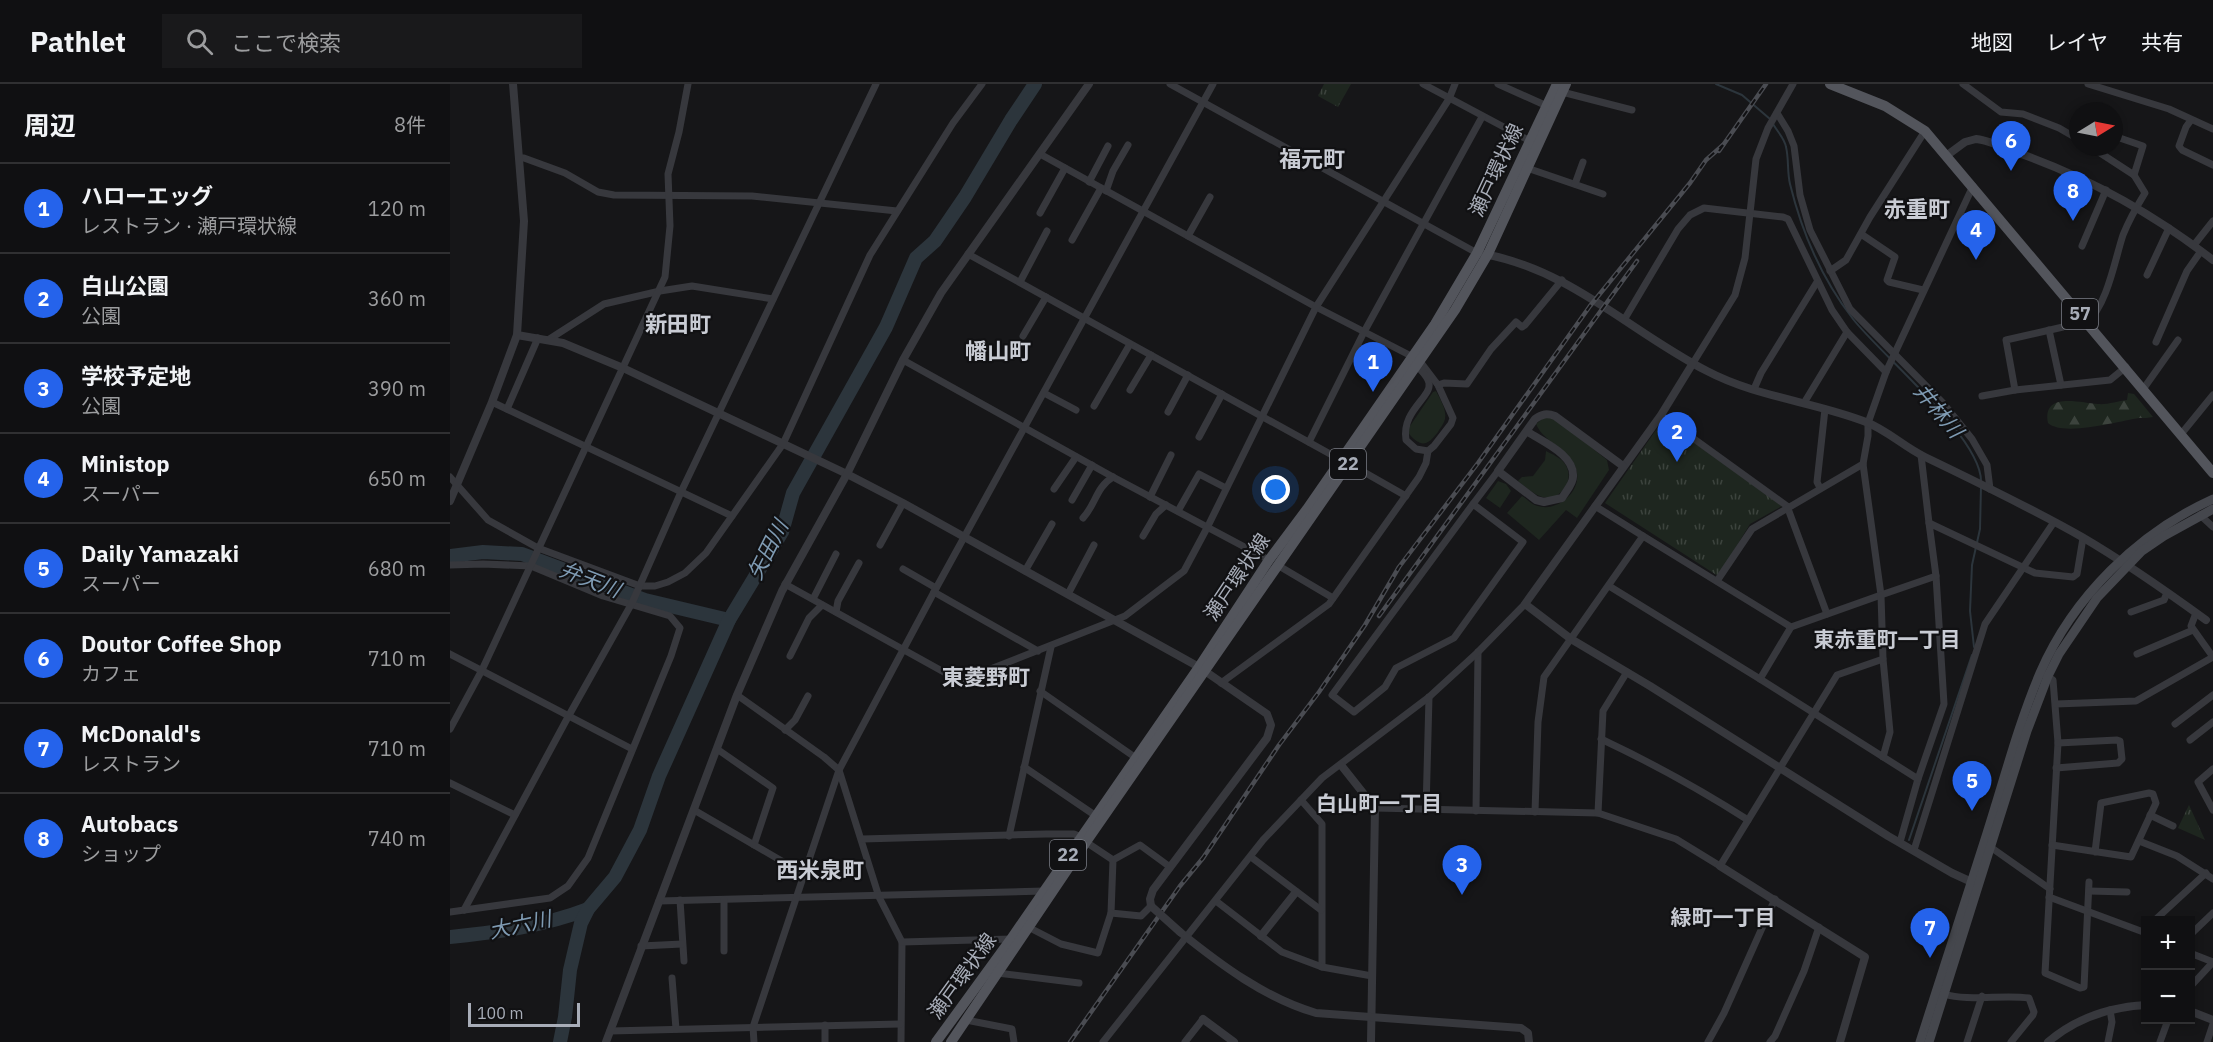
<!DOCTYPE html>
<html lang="ja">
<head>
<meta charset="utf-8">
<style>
  body { margin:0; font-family:"IBM Plex Sans","Noto Sans JP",sans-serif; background:#19191b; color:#f1f3f6 }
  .controls { position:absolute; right:18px; bottom:18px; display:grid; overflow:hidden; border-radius:0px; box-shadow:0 3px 9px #0003 }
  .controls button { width:54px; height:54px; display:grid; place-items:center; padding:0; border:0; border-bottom:2px solid #303032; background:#101012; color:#f1f3f6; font:30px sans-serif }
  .compass { position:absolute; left:1619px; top:18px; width:54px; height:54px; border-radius:50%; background:#101012; box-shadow:0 3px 9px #0003; rotate:80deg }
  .scale { position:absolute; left:18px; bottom:15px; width:112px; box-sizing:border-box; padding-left:6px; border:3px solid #a8adb8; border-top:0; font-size:16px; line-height:21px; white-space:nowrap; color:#a8adb8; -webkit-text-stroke:4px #111113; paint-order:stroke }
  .you { position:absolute; left:826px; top:406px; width:21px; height:21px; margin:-15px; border:4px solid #fff; border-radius:50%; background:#1a73e8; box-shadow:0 0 0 9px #1a73e833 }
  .badge { display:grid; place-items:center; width:39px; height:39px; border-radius:50%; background:#2563eb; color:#fff; font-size:20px; font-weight:700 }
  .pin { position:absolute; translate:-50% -50px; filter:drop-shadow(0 2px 3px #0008) }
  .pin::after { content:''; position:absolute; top:32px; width:21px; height:18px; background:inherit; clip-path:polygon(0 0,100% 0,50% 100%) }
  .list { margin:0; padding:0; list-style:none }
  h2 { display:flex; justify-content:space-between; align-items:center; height:78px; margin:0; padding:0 24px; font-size:26px }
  h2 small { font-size:20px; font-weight:400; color:#9c9d9f }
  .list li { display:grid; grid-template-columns:39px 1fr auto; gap:18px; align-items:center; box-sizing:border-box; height:90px; padding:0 24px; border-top:2px solid #303032 }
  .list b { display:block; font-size:22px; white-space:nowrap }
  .list p { margin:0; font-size:20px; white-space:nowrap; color:#9c9d9f }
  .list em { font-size:20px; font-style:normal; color:#9c9d9f }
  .icon { flex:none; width:33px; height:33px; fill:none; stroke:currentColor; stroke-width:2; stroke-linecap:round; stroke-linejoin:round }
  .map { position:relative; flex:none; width:1763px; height:958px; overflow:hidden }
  header { display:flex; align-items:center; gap:36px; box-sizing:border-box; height:84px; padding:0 30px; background:#101012; border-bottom:2px solid #303032 }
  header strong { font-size:28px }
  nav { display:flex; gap:33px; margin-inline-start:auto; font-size:21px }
  .search { width:420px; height:54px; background:#19191b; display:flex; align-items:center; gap:15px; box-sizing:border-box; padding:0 21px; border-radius:0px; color:#9c9d9f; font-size:22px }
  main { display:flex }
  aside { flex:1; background:#101012 }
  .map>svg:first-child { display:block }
  .grass { fill:url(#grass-tufts) }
  .forest { fill:url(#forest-firs) }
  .garden { fill:#1e261f }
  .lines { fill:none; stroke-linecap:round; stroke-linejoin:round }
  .stream { stroke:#2c353c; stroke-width:2 }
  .river { stroke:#2c353c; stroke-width:14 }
  .minor { stroke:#37383d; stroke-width:7 }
  .tertiary { stroke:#37383d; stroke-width:8 }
  .secondary { stroke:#45474d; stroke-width:9 }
  .primary { stroke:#53555c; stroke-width:10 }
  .rail-casing { stroke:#4a4c52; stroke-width:4.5 }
  .rail { stroke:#111113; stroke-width:2; stroke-dasharray:7; stroke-linecap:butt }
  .tertiary-bridge { stroke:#37383d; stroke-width:8 }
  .labels { text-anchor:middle; stroke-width:4.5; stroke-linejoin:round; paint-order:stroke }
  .shield { fill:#111113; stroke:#7b7e86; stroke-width:1.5 }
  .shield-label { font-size:18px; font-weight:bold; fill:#a8adb8 }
  .street-label { font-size:20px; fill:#a8adb8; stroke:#111113 }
  .water-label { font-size:21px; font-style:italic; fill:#7f9bb3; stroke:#111113 }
  .neighbourhood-label { font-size:21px; font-weight:bold; fill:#c9ccd4; stroke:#111113 }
  .quarter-label { font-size:22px; font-weight:bold; fill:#c9ccd4; stroke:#111113 }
</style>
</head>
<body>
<header>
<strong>Pathlet</strong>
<div class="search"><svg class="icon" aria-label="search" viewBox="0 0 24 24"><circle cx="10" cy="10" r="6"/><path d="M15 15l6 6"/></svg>ここで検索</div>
<nav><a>地図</a><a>レイヤ</a><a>共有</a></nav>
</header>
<main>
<aside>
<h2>周辺<small>8件</small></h2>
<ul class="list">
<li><span class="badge">1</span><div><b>ハローエッグ</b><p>レストラン · 瀬戸環状線</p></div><em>120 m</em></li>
<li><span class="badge">2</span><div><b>白山公園</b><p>公園</p></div><em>360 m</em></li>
<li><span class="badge">3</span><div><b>学校予定地</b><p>公園</p></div><em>390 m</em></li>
<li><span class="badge">4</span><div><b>Ministop</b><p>スーパー</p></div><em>650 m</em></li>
<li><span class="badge">5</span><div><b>Daily Yamazaki</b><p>スーパー</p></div><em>680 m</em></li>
<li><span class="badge">6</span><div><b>Doutor Coffee Shop</b><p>カフェ</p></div><em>710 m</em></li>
<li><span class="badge">7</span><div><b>McDonald's</b><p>レストラン</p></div><em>710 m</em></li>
<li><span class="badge">8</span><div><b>Autobacs</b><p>ショップ</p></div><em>740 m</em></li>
</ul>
</aside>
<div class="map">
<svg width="1763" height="958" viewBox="0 0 1763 958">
  <defs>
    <pattern id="grass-tufts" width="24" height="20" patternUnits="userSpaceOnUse" patternTransform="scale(1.5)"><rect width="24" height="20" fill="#1e261f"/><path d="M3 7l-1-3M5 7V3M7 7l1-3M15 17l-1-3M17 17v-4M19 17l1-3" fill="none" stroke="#3c433d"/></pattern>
    <pattern id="forest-firs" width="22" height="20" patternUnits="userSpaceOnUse" patternTransform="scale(1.5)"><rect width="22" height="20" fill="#1e261f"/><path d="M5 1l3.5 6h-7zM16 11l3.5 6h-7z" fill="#3c433d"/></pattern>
  </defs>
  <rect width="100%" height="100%" fill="#161618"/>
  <g class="grass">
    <polygon points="874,0 901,0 888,23 868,12"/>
    <polygon points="1213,336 1332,422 1300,440 1268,492 1155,419"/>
    <polygon points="1739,721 1755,756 1728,744"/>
  </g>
  <path class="forest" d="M 1678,309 L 1684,310 L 1703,333 C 1698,334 1694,334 1689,334 C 1669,337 1614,353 1598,339 C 1592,307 1630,319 1648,320 C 1657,321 1668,317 1677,316 Z"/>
  <g class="garden">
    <path d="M 986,307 C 990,315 997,326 995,335 C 994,340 990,344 988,348 C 976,364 970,362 958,349 L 958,345 L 983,308 Z"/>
    <path d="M 1097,331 L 1102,332 L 1157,376 L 1159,386 L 1127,434 L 1116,426 L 1089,456 L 1057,429 L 1072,412 C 1077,415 1082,421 1088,422 C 1107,428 1130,409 1127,389 C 1124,366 1094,360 1086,340 Z"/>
    <path d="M 1096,367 C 1102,370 1111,374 1115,380 C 1126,396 1110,418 1092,413 C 1083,410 1075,403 1068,397 L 1072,393 L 1083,392 L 1095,376 Z"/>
    <polygon points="1048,397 1056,400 1061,407 1050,424 1036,414"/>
  </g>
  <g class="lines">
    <g class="stream">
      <polyline points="1266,0 1292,11 1320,35"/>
      <path d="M 1323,40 C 1327,47 1335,55 1336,63 C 1339,75 1337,88 1340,100 C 1352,149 1371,194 1403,235 C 1431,271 1531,353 1531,397"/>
      <polyline points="1524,563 1520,527 1522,481 1530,445 1531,402"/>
      <polyline points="1459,756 1522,571"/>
    </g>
    <g class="river">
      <polyline points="0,472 33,468 72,470 195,516 279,536"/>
      <path d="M 0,853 C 48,848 94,842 138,825"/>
      <polyline points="110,958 115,933 120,886 131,839 138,825 165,793 190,746 209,692 279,536 332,448 343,409 436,243 466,174 485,157 515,113 561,36 585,0"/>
    </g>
    <g class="minor">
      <polyline points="720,0 1027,169"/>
      <polyline points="973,0 1080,57"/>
      <polyline points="1048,0 1097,22"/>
      <polyline points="1513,0 1551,28 1573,30 1609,44 1628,55"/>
      <polyline points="1638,0 1719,25 1763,45"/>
      <polyline points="1112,8 1182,26"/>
      <polyline points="1327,29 1338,47 1344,62 1350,111 1360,146 1400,225 1493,319 1522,355 1537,381 1540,405"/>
      <polyline points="1741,36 1736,43 1729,62 1732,66 1763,81"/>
      <polyline points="1664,52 1693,62 1684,91"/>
      <polyline points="590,70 866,223 969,276 988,301 1003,334 1001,340 984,362 978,367 976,379 969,393 879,520 771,599"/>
      <polyline points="69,74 74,74 115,89 148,108 164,111 302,112 447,127"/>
      <polyline points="1077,84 1153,110"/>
      <polyline points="639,98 658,62"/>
      <polyline points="1125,100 1133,78"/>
      <polyline points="656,107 663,87 678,61"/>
      <polyline points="590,129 615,84"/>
      <polyline points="1411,150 1445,173 1437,196 1439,198 1473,206"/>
      <polyline points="738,152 760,113"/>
      <polyline points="622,156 651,104"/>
      <polyline points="1744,161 1763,137"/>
      <polyline points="1632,162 1656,106"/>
      <polyline points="518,170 891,376"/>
      <polyline points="1380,187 1396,176 1420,133 1475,47"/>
      <polyline points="1697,191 1719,144"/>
      <polyline points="570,198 597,147"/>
      <polyline points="1174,236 1228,145 1240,131 1254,124 1333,133 1338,135 1382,226 1397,248 1436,288"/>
      <path d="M 1637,238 C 1657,222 1665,175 1673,151 C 1679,136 1687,122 1695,109 L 1684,91 L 1641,63"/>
      <polyline points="1599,246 1611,301"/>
      <polyline points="573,252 596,213"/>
      <polyline points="98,256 154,220 210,207 242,202 323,215"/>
      <polyline points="1706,258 1737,187 1751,167"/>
      <polyline points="453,276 663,393 819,476"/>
      <path d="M 965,279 C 969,285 978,292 979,299 C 982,313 951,327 956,356 L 966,365 L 978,367"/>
      <polyline points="1243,279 1285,211 1295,174 1306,75 1318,44 1343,0"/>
      <polyline points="988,301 994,299 1017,300 1041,265 1066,238 1072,243 1075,241 1112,196"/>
      <polyline points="1694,304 1728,256"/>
      <polyline points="1304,305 1311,289 1367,198"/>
      <polyline points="680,306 701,271"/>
      <polyline points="1565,306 1556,256 1613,243 1631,230"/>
      <polyline points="594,309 626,326"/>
      <polyline points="1532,312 1565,306 1660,296 1676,283"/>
      <polyline points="42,318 282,432"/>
      <polyline points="1354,319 1397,248"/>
      <polyline points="644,322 680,260"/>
      <polyline points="57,325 88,254"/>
      <polyline points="718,328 738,291"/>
      <polyline points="1211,331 1337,422 1377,530"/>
      <polyline points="1732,349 1763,311"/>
      <polyline points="749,353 772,310"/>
      <polyline points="859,358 914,248 1032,33"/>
      <polyline points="1471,371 1479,439"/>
      <polyline points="898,379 956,412"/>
      <polyline points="0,393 38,436 88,464 190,502 205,502 218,498 235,489 256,469 333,360 420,171 503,39 532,0"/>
      <polyline points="1370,404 1367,398 1375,325"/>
      <polyline points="604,405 626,373"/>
      <polyline points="700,413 721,371"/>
      <polyline points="622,416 642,381"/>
      <polygon points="1023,420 1073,458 1004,554 946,584 935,603 904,628 882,611"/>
      <polyline points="1023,420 1048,387"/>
      <polyline points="728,427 749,390 776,404"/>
      <polyline points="1750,431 1763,443"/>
      <path d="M 633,434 C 646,420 646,403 663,393"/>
      <polyline points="693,452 706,430 716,421"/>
      <polyline points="1193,452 1341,543 1310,595 1468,695 1450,758"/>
      <polyline points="430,461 453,419"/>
      <polyline points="0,481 33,480 81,482 153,512 220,532 230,544 221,572 138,774 118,802 100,814 0,828"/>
      <polyline points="829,482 883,514"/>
      <polyline points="453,485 486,504"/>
      <polyline points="575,487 602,440"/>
      <polyline points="1267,497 1302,445 1413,380"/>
      <polyline points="335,500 510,597 675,532 734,487 757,444 866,223 999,15 1005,0"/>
      <polyline points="1159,502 1310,595"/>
      <polyline points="484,508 588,567"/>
      <polyline points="618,510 644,461"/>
      <polyline points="363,515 386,470"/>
      <polyline points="386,528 388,517 409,479"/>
      <polyline points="1681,528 1714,516 1717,509"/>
      <polyline points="1746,529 1741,542 1763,573"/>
      <polyline points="1341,543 1431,511 1413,380 1418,352 1418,339 1436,288 1523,102"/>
      <polyline points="0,570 182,665"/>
      <polyline points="1687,570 1743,546"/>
      <polyline points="340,572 359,534 372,521"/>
      <polyline points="1595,591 1603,596 1608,659 1595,889 1630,904 1634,903 1639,798"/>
      <polyline points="590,607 686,674"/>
      <polyline points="287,611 374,673 389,686 429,813 452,858 451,958"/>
      <polyline points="1606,620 1686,617 1763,573"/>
      <polyline points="1725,640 1763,611"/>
      <polyline points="0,645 32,586 215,193 220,142 218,90 229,48 238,0"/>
      <polyline points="335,646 345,636 358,612"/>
      <path d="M 1151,655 C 1202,679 1251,706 1298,736"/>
      <polyline points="1740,656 1763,638"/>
      <polyline points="267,665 323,704 304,761"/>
      <polyline points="1433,673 1440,648 1433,575"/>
      <polyline points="574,683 646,732"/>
      <polyline points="1606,684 1668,679 1672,675 1670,657 1667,656 1608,659"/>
      <polyline points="1763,685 1748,698 1763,726"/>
      <polyline points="1468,695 1494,620 1486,492"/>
      <polyline points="0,699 65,731"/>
      <polyline points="851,716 872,740 872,883"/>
      <polyline points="925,724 1148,729 1226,755 1270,782 1387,591 1433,575 1431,511 1486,492 1479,439 1585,489 1623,493 1627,490 1633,454"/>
      <polyline points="244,726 354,790"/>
      <polyline points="976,726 979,613"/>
      <polyline points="1026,727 1028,568"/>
      <polyline points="1085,728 1088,638 1094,593 1193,452 1145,422"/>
      <polyline points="1148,729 1153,627 1177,588"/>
      <polyline points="1700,731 1723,742"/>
      <polyline points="559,752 601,563"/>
      <polyline points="412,755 596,750 624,750 631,753"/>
      <polyline points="1689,757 1727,772 1763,795"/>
      <polyline points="636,758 663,776"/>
      <polyline points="1602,761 1681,773 1706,719 1703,710 1699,709 1651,719 1645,768"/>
      <polyline points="1539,762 1600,805"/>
      <polyline points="1464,766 1535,540 1604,438"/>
      <polyline points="801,773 871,826"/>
      <polyline points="1639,807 1677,808"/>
      <polyline points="1599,813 1696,849"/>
      <polyline points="230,816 234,877"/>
      <polyline points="209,817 594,807"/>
      <polyline points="766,817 832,868 872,883 922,892"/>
      <polyline points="701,822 691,832 661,829 663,776 690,761 720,783"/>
      <polyline points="14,826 118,633 182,519 231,408 426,0"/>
      <polyline points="1705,836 1756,789"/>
      <polyline points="580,844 611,860 648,869 661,829"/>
      <polyline points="1740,851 1763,829"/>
      <polyline points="452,858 561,855"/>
      <polyline points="191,862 232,860"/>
      <polyline points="274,867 274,816"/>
      <polyline points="1740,869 1763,878"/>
      <polyline points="547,889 629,899"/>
      <polyline points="222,894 226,945"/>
      <polyline points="1740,903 1763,878"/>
      <path d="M 1494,910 C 1519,918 1552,910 1579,914 L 1584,928 L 1583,931 L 1561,958"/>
      <polyline points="516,936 562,945 564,958"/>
      <polyline points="375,941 375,958"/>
      <polyline points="160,947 450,940"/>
      <polyline points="304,958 303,943 389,686 484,508 763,0"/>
      <polyline points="653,958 813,756 872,694 979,613 1028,568 1075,520"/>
      <polyline points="735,958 753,935"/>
      <polyline points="1258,958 1274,929 1325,815"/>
      <polyline points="1320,958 1325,952 1354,887 1369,843"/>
      <polyline points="1517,958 1532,912"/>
      <polyline points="1658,958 1662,938 1660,926"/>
      <polyline points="1710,958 1718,936"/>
      <polyline points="1757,958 1763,940"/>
    </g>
    <g class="tertiary">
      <path d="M 1496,72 L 1515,58 L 1526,55 C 1542,57 1559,65 1574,71 C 1643,96 1705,131 1763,176"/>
      <path d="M 1034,170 C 1121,186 1181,248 1257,287 C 1306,313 1365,318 1416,338 C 1437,346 1454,363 1475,373 C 1527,398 1581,424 1632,453 C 1675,478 1716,507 1756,536"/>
      <polyline points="67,251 113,259 173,284 397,390 453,419 749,583 817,630 821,641 817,654 703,806 700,815 701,822"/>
      <polyline points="1243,279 1211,331 1075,520 1121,555 1200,602 1438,752 1502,789 1526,800"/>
      <path d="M 1078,348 C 1093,358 1125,371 1123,393 C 1123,400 1116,407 1112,414 L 1094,418 L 1086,416 L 1048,387 L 1085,335 C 1092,330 1097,329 1105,332 L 1173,382"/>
      <polyline points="0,417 42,318 67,251 74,137 63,0"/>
      <polyline points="891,681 925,724 921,958"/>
      <polyline points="1270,782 1415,873 1390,958"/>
      <path d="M 730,848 C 771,881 815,914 866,929 L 1071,944 L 1078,949 L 1079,958"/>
      <polyline points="811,852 846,808"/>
      <polyline points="1740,927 1763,936"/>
      <polyline points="753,935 784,958"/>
      <polyline points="156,958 287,611 332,507 397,390 453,276 491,209 639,0"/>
      <path d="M 1598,958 C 1625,935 1660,923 1696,921"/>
    </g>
    <g class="secondary">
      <path d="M 1470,958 C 1492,888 1515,819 1537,749 C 1554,696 1568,641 1590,589 C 1623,513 1688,449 1763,415"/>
      <polyline points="1479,958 1577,647 1598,592 1609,570 1647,514 1692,467 1714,452 1763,425"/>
    </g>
    <g class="primary">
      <polyline points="1380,0 1435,22 1475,47 1763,389"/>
      <polyline points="486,958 561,855 749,583 819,476 857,425 985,240 1027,169 1107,0"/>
      <polyline points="501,958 636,758 1005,226 1038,170 1116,0"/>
    </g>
    <g class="rail-casing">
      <g id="rail">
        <polyline points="1269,67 1316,0"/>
        <polyline points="929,532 1187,177"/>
        <polyline points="620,958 730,802 753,774 829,661 869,608 915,541 949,483 1028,379 1140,222 1240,99 1256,76 1273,61"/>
      </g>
    </g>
    <use href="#rail" class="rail"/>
    <polyline class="tertiary-bridge" points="701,822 730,848"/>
  </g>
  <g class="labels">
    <g class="shield">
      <rect x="1612" y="215" width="36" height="30" rx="4.5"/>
      <rect x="880" y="365" width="36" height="30" rx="4.5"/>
      <rect x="600" y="756" width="36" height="30" rx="4.5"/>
    </g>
    <g class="shield-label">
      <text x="1630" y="236">57</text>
      <text x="898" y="386">22</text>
      <text x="618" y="777">22</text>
    </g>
    <g class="street-label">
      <text transform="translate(1046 86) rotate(-65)" y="7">瀬戸環状線</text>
      <text transform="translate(787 493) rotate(-56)" y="7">瀬戸環状線</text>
      <text transform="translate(512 892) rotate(-54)" y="7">瀬戸環状線</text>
    </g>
    <g class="water-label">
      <text transform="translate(1488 327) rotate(50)" y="7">井林川</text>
      <text transform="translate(318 466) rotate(-63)" y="7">矢田川</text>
      <text transform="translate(140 496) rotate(21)" y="7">弁天川</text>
      <text transform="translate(70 841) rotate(-12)" y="7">大六川</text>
    </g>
    <g class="neighbourhood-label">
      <text x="1437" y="563">東赤重町一丁目</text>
      <text x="929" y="727">白山町一丁目</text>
      <text x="1273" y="841">緑町一丁目</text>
    </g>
    <g class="quarter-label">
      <text x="862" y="83">福元町</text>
      <text x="1467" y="133">赤重町</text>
      <text x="228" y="248">新田町</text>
      <text x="548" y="275">幡山町</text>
      <text x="536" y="601">東菱野町</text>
      <text x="370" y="794">西米泉町</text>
    </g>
  </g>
</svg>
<div class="controls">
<button>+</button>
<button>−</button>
</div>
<svg class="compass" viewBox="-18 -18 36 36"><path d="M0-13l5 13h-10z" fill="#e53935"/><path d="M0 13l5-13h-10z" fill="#9c9d9f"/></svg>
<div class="scale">100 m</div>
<div class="you"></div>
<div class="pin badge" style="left:923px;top:308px">1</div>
<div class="pin badge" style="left:1227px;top:378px">2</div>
<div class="pin badge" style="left:1012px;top:811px">3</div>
<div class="pin badge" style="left:1526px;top:176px">4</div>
<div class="pin badge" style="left:1522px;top:727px">5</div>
<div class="pin badge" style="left:1561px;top:87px">6</div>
<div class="pin badge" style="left:1480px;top:874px">7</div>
<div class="pin badge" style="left:1623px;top:137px">8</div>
</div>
</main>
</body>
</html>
